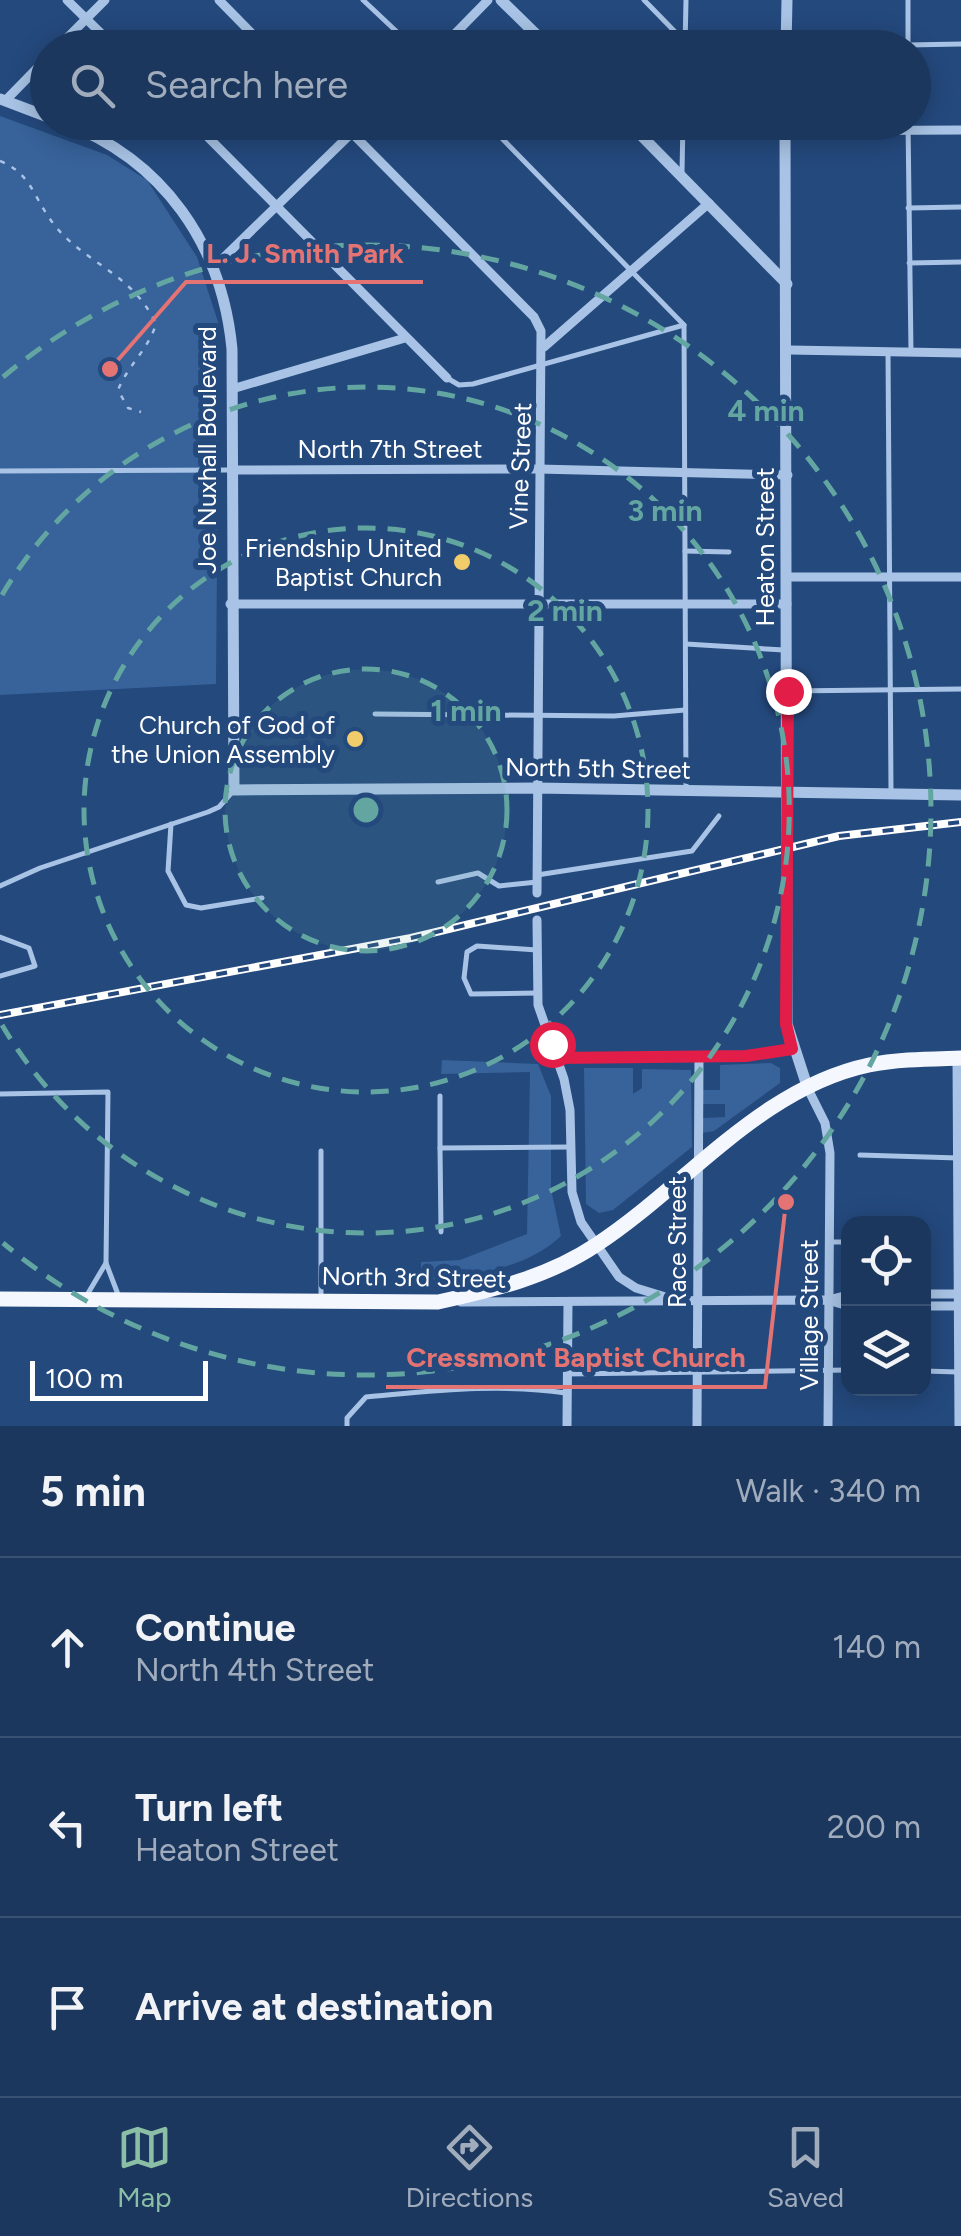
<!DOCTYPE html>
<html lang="en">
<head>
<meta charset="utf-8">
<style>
  body { margin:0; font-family:Figtree,sans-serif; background:#243f64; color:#f1f3f6 }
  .controls { position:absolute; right:30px; bottom:30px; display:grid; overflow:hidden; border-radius:20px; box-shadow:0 5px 25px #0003 }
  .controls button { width:90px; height:90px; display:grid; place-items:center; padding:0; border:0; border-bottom:2px solid #395173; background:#1b375e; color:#f1f3f6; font:50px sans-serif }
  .scale { position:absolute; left:30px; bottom:25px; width:178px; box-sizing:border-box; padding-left:10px; border:5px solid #fff; border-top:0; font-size:28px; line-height:35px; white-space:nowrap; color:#fff; -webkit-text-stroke:8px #24497d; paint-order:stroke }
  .stop { position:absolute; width:30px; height:30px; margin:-22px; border:8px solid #e11d48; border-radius:50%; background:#fff }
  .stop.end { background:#e11d48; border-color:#fff; box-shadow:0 2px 10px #0008 }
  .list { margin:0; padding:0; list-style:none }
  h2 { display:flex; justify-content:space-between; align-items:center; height:130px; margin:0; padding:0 40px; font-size:42px }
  h2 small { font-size:32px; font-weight:400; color:#a0acbc }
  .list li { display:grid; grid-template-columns:65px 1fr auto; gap:30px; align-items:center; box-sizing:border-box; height:180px; padding:0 40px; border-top:2px solid #395173 }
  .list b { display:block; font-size:38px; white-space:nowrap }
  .list p { margin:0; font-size:32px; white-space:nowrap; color:#a0acbc }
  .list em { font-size:32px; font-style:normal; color:#a0acbc }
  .icon { flex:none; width:55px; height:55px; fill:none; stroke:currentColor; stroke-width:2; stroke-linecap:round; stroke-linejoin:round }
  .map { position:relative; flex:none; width:961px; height:1426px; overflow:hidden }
  .search { position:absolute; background:#1b375e; box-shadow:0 5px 25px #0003; left:30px; right:30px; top:30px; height:110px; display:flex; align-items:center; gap:25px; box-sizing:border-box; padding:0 35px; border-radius:55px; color:#a0acbc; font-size:38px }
  .sheet { height:670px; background:#1b375e }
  nav { display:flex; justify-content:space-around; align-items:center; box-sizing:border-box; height:140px; border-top:2px solid #395173; background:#1b375e; font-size:28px; color:#a0acbc }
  nav a { display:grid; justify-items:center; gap:5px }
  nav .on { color:#8abfa5 }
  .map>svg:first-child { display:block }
  .green { fill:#37629a }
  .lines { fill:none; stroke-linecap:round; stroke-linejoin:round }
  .path { stroke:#a8c3e5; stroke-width:2.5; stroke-dasharray:5 8; stroke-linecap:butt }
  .service { stroke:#a8c3e5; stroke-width:5 }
  .minor { stroke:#a8c3e5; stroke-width:9 }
  .tertiary { stroke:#a8c3e5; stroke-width:11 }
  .trunk { stroke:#f4f8fe; stroke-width:15 }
  .rail-casing { stroke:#fff; stroke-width:8 }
  .rail { stroke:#24497d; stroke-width:4; stroke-dasharray:11; stroke-linecap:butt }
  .route { stroke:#e11d48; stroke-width:12 }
  .ring { fill:none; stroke:#63a6a1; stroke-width:5; stroke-dasharray:18 12 }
  .poi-dot { fill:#f0cc6b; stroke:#24497d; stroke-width:4 }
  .labels { text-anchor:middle; stroke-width:10; stroke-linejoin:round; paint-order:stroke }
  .street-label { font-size:25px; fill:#fff; stroke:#24497d }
  .poi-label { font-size:25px; fill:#fff; stroke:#24497d; text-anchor:end }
  .centre { fill:#63a6a1; stroke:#24497d; stroke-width:5 }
  .ring-label { font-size:30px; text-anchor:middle; font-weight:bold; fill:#63a6a1; stroke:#24497d; stroke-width:10; stroke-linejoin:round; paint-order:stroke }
  .leader { fill:none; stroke:#e47373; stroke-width:4 }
  .callout-dot { fill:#e47373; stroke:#24497d; stroke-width:4 }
  .callout-label { font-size:28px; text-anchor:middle; font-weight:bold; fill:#e47373; stroke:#24497d; stroke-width:10; stroke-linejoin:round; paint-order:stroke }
</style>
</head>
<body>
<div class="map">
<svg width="961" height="1426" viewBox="0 0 961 1426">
  <rect width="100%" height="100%" fill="#24497d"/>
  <g class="green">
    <polygon points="0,116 107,155 147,180 197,257 219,325 216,684 0,695"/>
    <path d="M 442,1060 L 538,1064 L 551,1096 L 551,1189 L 561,1236 C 525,1270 469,1276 421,1281 L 421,1262 L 460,1260 L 527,1234 L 530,1072 L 441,1074 Z"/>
    <polygon points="771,1063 780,1068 780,1083 714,1131 702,1133 703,1118 725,1117 725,1104 703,1104 703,1090 720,1090 720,1065"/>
    <polygon points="584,1068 633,1068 633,1094 642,1088 642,1069 691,1070 692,1147 613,1210 599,1213 586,1204"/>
  </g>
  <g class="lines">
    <path class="path" d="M 0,161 C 30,173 33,195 50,219 C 79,262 132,271 156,324 C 148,350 128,365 118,390 L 128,408 L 141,412"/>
    <g class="service">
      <polyline points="363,0 414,48"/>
      <polyline points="644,0 685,42"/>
      <polyline points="908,45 961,44"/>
      <polyline points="908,47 908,0"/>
      <polyline points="685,48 686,0"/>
      <polyline points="486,122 684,325 686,789"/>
      <polyline points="908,122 911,352"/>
      <polyline points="682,172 683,122"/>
      <polyline points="908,208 961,207"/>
      <polyline points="909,263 961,262"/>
      <polyline points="888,352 891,790"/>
      <polyline points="447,378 459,385 473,384 684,325"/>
      <polyline points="0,471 229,470"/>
      <polyline points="685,551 729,552"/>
      <polyline points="686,644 784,650"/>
      <polyline points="789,691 961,689"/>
      <polyline points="375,714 614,716 685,710"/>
      <polyline points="171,824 168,871 186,905 201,908 262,898"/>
      <polyline points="537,875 692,851 719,816"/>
      <polyline points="438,882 478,873 499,886 537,882"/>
      <polyline points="0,886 40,868 208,812 219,807 234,790"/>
      <polyline points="0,937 29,948 35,966 0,976"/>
      <polyline points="537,950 477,946 467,952 464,978 471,994 537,993"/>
      <polyline points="0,1094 108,1092 106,1263"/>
      <polyline points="440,1096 440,1148"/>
      <polyline points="321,1151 321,1298"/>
      <polyline points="860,1155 958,1158"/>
      <polyline points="441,1232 440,1148 570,1147"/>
      <polyline points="832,1242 848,1242"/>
      <polyline points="87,1295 106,1263 119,1297"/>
      <polyline points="924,1371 958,1372"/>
      <polyline points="567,1374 848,1370"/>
      <path d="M 347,1426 L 347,1418 L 366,1397 C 434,1391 497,1383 566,1393"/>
    </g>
    <g class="minor">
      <polyline points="67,0 116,48"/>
      <polyline points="219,0 266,48"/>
      <polyline points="57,48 105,0"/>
      <polyline points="441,48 488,0"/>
      <polyline points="5,101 48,57"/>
      <polyline points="193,122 447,378"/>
      <polyline points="341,122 534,317 541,331 537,893"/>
      <polyline points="785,131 961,130"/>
      <polyline points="215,266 363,122"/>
      <polyline points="544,347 709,203"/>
      <polyline points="789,350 961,353"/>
      <polyline points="232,389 405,338"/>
      <polyline points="232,470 538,469 788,475"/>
      <polyline points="787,577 961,577"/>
      <polyline points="230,604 787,604"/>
      <polyline points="537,920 538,1005 564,1079 570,1110 572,1192 581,1222 619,1277 636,1288 672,1299"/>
      <polyline points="557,1058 746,1056 792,1049"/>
      <polyline points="957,1058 959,1426"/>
      <polyline points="808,1089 825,1123 830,1153 828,1426"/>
      <polyline points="924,1294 961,1294"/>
      <polyline points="828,1300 848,1295"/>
      <polyline points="461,1302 828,1300 848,1306"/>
      <polyline points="924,1306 961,1306"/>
      <polyline points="567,1426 568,1303"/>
      <polyline points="697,1426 699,1058"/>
    </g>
    <g class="tertiary">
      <polyline points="501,0 550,48"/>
      <polyline points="786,48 787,0"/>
      <polyline points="0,99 48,117"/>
      <path d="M 63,122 C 164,160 222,245 232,349 L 234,790 L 536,788 L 961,795"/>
      <polyline points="628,122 787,284"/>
      <polyline points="785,122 787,1024 808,1089"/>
    </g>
    <path class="trunk" d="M 0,1299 L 438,1302 C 493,1290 548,1277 596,1245 C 685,1187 760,1088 869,1065 C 899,1059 931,1059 961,1058"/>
    <g class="rail-casing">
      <polyline id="rail" points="0,1015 411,938 839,836 961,822"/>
    </g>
    <use href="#rail" class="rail"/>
  </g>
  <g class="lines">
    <polyline class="route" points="552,1044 557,1058 746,1056 792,1049 786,1024 788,691"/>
  </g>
  <circle cx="366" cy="810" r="141" fill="#63a6a1" fill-opacity=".12"/>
  <g class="ring">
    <circle cx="366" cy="810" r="141"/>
    <circle cx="366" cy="810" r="282"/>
    <path d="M2 595A423 423 0 1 1 2 1025"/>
    <path d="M3 377A565 565 0 1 1 3 1243"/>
  </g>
  <g class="poi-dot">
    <circle cx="462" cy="562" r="10"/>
    <circle cx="355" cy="739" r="10"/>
  </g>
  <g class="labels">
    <g class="street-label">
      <text x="390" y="458">North 7th Street</text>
      <text transform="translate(207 450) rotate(-90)" y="9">Joe Nuxhall Boulevard</text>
      <text transform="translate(520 466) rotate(-88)" y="9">Vine Street</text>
      <text transform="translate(765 547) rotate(-90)" y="9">Heaton Street</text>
      <text transform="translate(598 768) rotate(1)" y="9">North 5th Street</text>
      <text transform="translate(677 1242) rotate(-90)" y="9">Race Street</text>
      <text transform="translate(414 1277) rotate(1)" y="9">North 3rd Street</text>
      <text transform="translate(809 1315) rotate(-90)" y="9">Village Street</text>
    </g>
    <g class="poi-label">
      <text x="442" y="557">Friendship United<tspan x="442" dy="29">Baptist Church</tspan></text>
      <text x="335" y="734">Church of God of<tspan x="335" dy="29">the Union Assembly</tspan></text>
    </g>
  </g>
  <circle cx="366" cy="810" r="15" class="centre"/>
  <g class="ring-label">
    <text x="766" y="421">4 min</text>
    <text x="665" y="521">3 min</text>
    <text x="565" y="621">2 min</text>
    <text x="466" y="721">1 min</text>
  </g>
  <path class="leader" d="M110 369L186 282H423M786 1202L765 1387H386"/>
  <g class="callout-dot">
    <circle cx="110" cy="369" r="10"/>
    <circle cx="786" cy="1202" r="10"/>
  </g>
  <g class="callout-label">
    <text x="305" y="263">L. J. Smith Park</text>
    <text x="576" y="1367">Cressmont Baptist Church</text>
  </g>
</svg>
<div class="controls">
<button><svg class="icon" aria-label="locate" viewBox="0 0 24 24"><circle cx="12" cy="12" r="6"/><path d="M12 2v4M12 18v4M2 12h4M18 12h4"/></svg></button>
<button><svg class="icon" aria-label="layers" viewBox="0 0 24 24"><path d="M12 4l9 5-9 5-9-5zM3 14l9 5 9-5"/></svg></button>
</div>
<div class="scale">100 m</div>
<div class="stop" style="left:552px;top:1044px"></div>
<div class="stop end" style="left:788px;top:691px"></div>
<div class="search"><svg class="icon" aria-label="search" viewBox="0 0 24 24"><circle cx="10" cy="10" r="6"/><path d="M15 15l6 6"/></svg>Search here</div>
</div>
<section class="sheet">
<h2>5 min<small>Walk · 340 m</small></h2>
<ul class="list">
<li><svg class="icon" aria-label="ahead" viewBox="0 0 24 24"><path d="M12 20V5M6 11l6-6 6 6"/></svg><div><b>Continue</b><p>North 4th Street</p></div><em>140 m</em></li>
<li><svg class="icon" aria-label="left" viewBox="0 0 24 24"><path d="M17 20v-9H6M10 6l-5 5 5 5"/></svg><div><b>Turn left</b><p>Heaton Street</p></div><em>200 m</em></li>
<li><svg class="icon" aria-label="arrive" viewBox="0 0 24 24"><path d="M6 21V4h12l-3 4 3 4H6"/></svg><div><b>Arrive at destination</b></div></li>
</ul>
</section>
<nav>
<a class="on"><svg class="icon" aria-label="map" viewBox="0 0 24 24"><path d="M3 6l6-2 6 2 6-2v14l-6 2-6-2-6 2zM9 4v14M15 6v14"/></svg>Map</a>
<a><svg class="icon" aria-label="directions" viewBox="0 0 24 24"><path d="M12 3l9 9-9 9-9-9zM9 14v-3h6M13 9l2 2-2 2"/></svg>Directions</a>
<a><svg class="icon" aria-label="saved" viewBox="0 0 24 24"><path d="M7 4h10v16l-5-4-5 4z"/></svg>Saved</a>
</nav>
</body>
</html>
